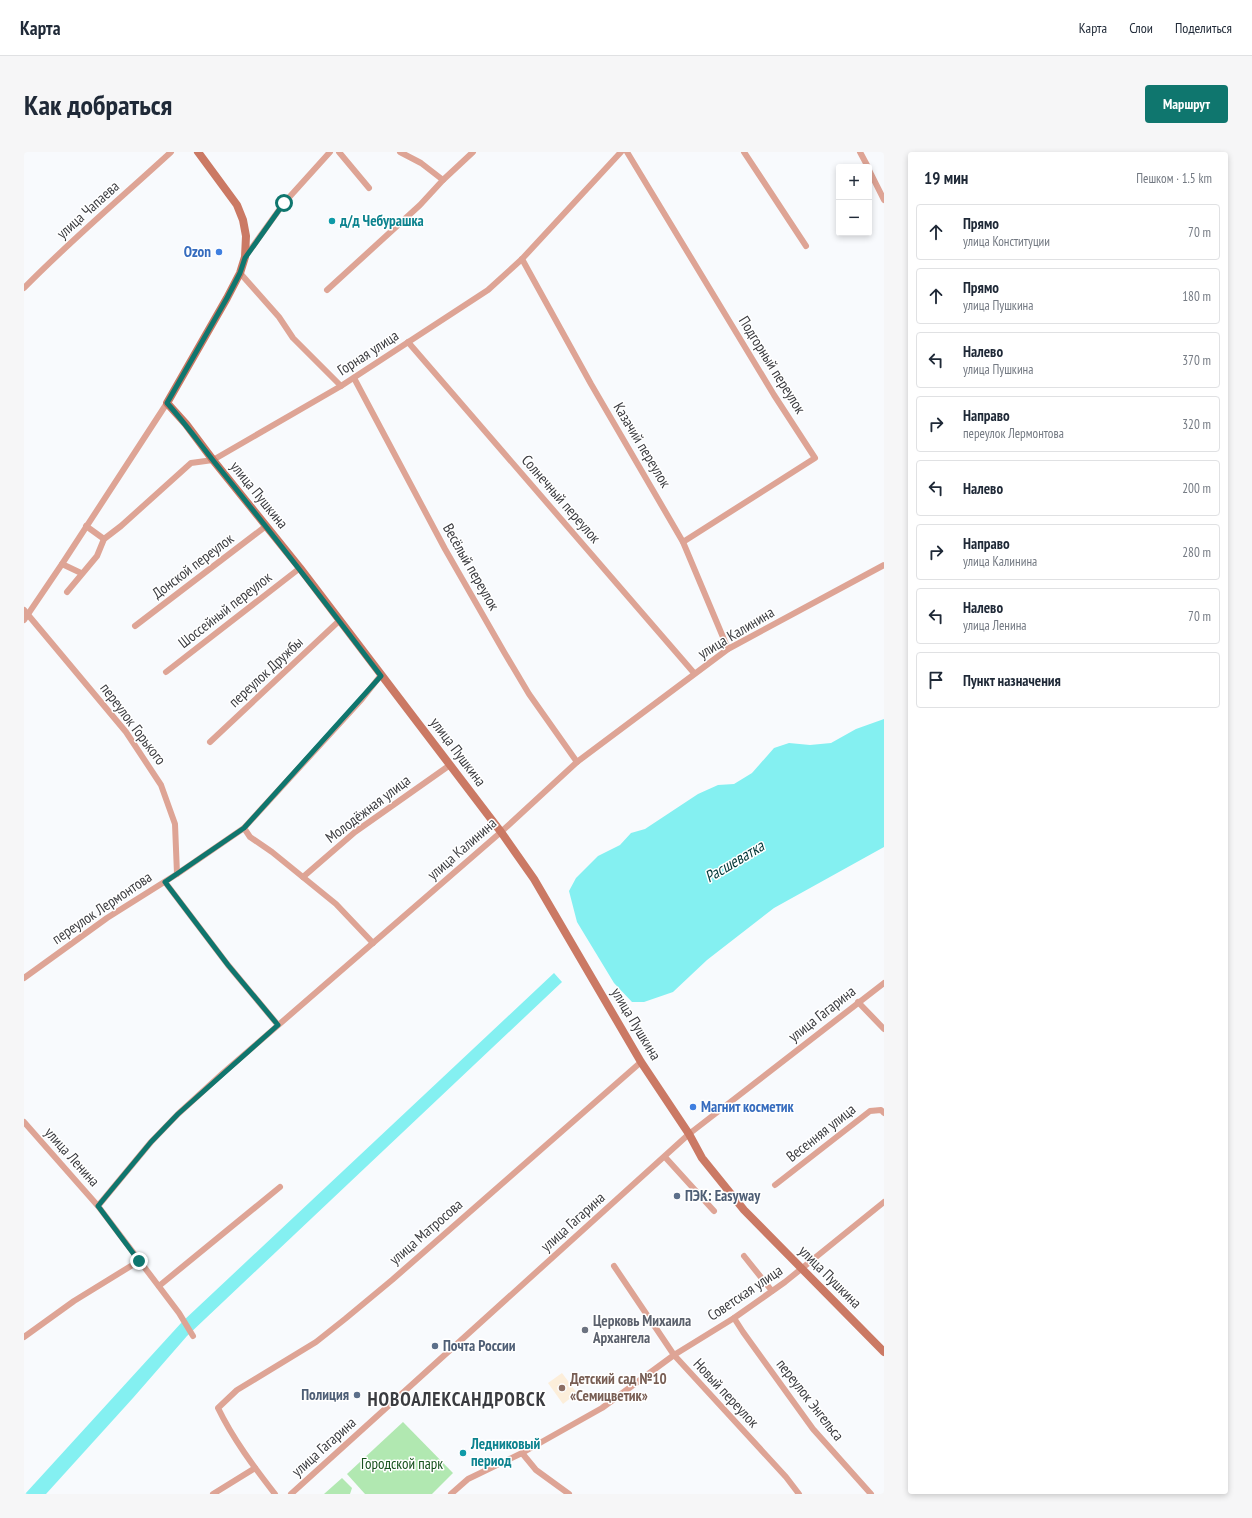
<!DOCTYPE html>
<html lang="ru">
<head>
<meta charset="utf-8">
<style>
  body { margin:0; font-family:"PT Sans Narrow",sans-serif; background:#f6f6f7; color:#1f2937 }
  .controls { position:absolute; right:12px; top:12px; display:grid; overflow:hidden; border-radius:4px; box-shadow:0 2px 6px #0003 }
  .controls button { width:36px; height:36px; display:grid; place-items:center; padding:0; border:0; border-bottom:1px solid #e0e1e3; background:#fff; color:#1f2937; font:20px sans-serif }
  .stop { position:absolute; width:12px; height:12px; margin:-9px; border:3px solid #0f766e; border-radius:50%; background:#fff }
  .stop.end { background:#0f766e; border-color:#fff; box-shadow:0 1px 4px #0008 }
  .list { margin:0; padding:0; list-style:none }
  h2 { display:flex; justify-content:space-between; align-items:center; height:52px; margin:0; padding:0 16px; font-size:17px }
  h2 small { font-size:13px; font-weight:400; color:#747a83 }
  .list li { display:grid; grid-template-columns:26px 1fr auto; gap:12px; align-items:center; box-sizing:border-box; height:56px; margin:0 8px 8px; padding:0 8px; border:1px solid #e0e1e3; border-radius:4px }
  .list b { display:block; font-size:15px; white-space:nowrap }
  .list p { margin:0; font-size:13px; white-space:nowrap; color:#747a83 }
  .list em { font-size:13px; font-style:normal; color:#747a83 }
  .icon { flex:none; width:22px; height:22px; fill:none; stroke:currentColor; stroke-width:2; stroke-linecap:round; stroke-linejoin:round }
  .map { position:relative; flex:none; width:860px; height:1342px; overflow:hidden; border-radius:4px }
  header { display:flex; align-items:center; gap:24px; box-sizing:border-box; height:56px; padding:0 20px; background:#fff; border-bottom:1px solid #e0e1e3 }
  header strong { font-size:19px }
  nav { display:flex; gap:22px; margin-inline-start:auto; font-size:14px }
  .intro { display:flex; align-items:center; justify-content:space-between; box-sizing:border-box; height:96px; padding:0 24px }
  h1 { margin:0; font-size:28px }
  .button { padding:10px 18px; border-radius:4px; background:#0f766e; color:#fff; font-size:14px; font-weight:700 }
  main { display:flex; gap:24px; padding:0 24px }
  aside { flex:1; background:#fff; border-radius:4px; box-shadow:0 2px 6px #0003 }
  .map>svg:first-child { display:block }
  .education { fill:#fceeda }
  .green { fill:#b1e8b1 }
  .water { fill:#84f0f1 }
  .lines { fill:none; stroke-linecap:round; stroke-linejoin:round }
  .minor { stroke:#dea495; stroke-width:6 }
  .secondary { stroke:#cb7964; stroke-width:8 }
  .route { stroke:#0f766e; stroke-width:5 }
  .culture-dot { fill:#0f9aa8; stroke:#fff; stroke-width:1.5 }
  .shop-dot { fill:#3f7fe0; stroke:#fff; stroke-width:1.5 }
  .service-dot { fill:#5c6f8a; stroke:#fff; stroke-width:1.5 }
  .worship-dot { fill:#6b7280; stroke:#fff; stroke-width:1.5 }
  .education-dot { fill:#8d6e63; stroke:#fff; stroke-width:1.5 }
  .labels { text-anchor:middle; stroke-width:3; stroke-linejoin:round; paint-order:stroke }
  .street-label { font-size:15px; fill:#3b3c40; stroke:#fff }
  .culture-label { font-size:15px; font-weight:bold; fill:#0d838f; stroke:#fff; text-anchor:start }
  .shop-label { font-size:15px; font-weight:bold; fill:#366cbe; stroke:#fff; text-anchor:end }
  .service-label { font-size:15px; font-weight:bold; fill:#4e5e75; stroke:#fff; text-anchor:start }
  .worship-label { font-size:15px; font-weight:bold; fill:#5b616d; stroke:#fff; text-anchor:start }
  .education-label { font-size:15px; font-weight:bold; fill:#785e54; stroke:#fff; text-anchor:start }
  .park-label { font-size:15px; fill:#15501b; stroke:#fff }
  .water-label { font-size:16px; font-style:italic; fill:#003637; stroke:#fff }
  .district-label { font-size:19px; font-weight:bold; letter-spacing:1px; fill:#3b3c40; stroke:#fff }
</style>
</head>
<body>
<header>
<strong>Карта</strong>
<nav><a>Карта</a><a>Слои</a><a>Поделиться</a></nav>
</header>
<div class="intro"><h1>Как добраться</h1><a class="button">Маршрут</a></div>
<main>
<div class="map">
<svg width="860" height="1342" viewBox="0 0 860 1342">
  <rect width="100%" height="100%" fill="#f8fafd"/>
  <polygon class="education" points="538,1221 553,1241 539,1252 524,1231"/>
  <g class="green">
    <polygon points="379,1270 429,1321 408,1342 341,1342 323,1322"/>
    <polygon points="318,1326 328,1336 326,1342 300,1342"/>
  </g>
  <g class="water">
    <polygon points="860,567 860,695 750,756 683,808 649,840 620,850 608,850 590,831 553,770 545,739 552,726 574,704 596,693 607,681 621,677 674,642 694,633 710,632 728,621 750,596 765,591 786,593 807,591 832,577"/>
    <polygon points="530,821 538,830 163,1184 109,1246 22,1342 1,1342 158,1170"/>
  </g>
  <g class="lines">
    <g class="minor">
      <polyline points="315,0 345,36"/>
      <polyline points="603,0 750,243 791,306 659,390"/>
      <polyline points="720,0 782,94"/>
      <polyline points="836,0 844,15"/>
      <polyline points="845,18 860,48"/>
      <polyline points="419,28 449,0"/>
      <polyline points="221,105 260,51 306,0"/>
      <polyline points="498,107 567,232 659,390 704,497"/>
      <polyline points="216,121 255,165 269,186 317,234"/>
      <path d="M 0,136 C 47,88 98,45 147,0"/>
      <polyline points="303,138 396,53 419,28 397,11 376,0"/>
      <polyline points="384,190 670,521"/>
      <polyline points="330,226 421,397 480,500 505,542 553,610"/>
      <polyline points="62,374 80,387"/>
      <polyline points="38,412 57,421"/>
      <polyline points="43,440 73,404 80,387 97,374 167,311 189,308 317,234 464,138 498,107 597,0"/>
      <polyline points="0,458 102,580 137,633 151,672 153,722"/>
      <polyline points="0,468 38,412 143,251"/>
      <polyline points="111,474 242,374"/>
      <polyline points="142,520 276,416"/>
      <polyline points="186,590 316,468"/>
      <polyline points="220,676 226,685 248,700 312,752 349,791"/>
      <polyline points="279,725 331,680 426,613"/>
      <polyline points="141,730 204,813 254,873"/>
      <polyline points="0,826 83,766 153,722 220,676 338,547 357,523"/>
      <polyline points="834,850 860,877"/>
      <polyline points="0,970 74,1054 155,1161 169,1184"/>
      <polyline points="641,1005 690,1059"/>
      <polyline points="751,1033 846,959 857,958 860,961"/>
      <polyline points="74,1054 127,990 154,962 199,921 477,680 553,610 704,497 860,413"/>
      <polyline points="720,1104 748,1139"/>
      <polyline points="590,1114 650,1203 762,1325 775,1342"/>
      <polyline points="135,1134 256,1035"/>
      <polyline points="710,1166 719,1180 789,1277 847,1342"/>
      <polyline points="0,1185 50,1149 115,1109"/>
      <polyline points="498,1301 512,1318 545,1342"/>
      <polyline points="189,1342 231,1316"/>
      <path d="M 251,1342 C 230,1315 209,1287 194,1256 L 213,1238 L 292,1190 L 321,1167 L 368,1128 L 617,910"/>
      <polyline points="267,1342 665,982 860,831"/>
      <polyline points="427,1342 444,1327 498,1301 578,1256 650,1203 710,1166 761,1130 860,1050"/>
    </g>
    <polyline class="secondary" points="174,0 213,53 219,68 222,84 221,105 216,121 203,146 143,251 162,272 189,308 276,416 477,680 510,727 617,910 665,982 678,1006 720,1058 860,1200"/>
  </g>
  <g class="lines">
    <path class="route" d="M 115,1109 L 74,1054 L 127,990 L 154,962 L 254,873 L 204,813 L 141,730 L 220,676 L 357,524 C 304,454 251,385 196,317 C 178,295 162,272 143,251 L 203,146 L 216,121 L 221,106 L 260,51"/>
  </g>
  <g class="culture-dot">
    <circle cx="308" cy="69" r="4"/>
    <circle cx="439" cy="1301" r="4"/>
  </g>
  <g class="shop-dot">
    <circle cx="195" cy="100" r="4"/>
    <circle cx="669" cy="955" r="4"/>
  </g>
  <g class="service-dot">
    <circle cx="653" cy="1044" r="4"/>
    <circle cx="411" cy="1194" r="4"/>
    <circle cx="333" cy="1243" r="4"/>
  </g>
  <circle class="worship-dot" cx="561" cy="1178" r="4"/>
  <circle class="education-dot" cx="538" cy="1236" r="4"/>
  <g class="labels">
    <g class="street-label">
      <text transform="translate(64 58) rotate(-42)" y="5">улица Чапаева</text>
      <text transform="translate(344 201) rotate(-33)" y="5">Горная улица</text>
      <text transform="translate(748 213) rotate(58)" y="5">Подгорный переулок</text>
      <text transform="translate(618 293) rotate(59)" y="5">Казачий переулок</text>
      <text transform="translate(235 343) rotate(51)" y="5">улица Пушкина</text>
      <text transform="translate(537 347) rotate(49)" y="5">Солнечный переулок</text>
      <text transform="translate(169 414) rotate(-37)" y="5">Донской переулок</text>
      <text transform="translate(447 415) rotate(60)" y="5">Весёлый переулок</text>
      <text transform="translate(201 458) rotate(-38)" y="5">Шоссейный переулок</text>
      <text transform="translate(712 481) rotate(-31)" y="5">улица Калинина</text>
      <text transform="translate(242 520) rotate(-43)" y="5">переулок Дружбы</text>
      <text transform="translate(109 572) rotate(53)" y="5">переулок Горького</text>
      <text transform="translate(434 600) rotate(53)" y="5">улица Пушкина</text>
      <text transform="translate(344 657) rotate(-37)" y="5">Молодёжная улица</text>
      <text transform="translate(438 697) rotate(-41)" y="5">улица Калинина</text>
      <text transform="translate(78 756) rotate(-34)" y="5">переулок Лермонтова</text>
      <text transform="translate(798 862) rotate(-38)" y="5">улица Гагарина</text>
      <text transform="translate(612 872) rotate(59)" y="5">улица Пушкина</text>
      <text transform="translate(797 981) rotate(-38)" y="5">Весенняя улица</text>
      <text transform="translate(48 1005) rotate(48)" y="5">улица Ленина</text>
      <text transform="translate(549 1070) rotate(-42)" y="5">улица Гагарина</text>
      <text transform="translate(402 1080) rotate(-41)" y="5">улица Матросова</text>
      <text transform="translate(806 1125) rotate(45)" y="5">улица Пушкина</text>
      <text transform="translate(721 1141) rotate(-34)" y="5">Советская улица</text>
      <text transform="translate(702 1241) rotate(47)" y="5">Новый переулок</text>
      <text transform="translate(786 1248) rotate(52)" y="5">переулок Энгельса</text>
      <text transform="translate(300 1295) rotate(-42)" y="5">улица Гагарина</text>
    </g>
    <g class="culture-label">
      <text x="316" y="74">д/д Чебурашка</text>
      <text x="447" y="1297">Ледниковый<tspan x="447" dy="17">период</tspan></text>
    </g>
    <g class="shop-label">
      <text x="187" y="105">Ozon</text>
      <text x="677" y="960" text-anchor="start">Магнит косметик</text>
    </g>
    <g class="service-label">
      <text x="661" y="1049">ПЭК: Easyway</text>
      <text x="419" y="1199">Почта России</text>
      <text x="325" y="1248" text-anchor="end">Полиция</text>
    </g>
    <g class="worship-label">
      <text x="569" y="1174">Церковь Михаила<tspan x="569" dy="17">Архангела</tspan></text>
    </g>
    <g class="education-label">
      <text x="546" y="1232">Детский сад №10<tspan x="546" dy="17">«Семицветик»</tspan></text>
    </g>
    <g class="park-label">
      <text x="378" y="1317">Городской парк</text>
    </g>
    <g class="water-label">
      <text transform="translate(710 709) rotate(-31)" y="6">Расшеватка</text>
    </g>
    <g class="district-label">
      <text x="433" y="1254">НОВОАЛЕКСАНДРОВСК</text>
    </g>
  </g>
</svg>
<div class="controls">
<button>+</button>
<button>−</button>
</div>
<div class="stop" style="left:260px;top:51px"></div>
<div class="stop end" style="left:115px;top:1109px"></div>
</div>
<aside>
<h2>19 мин<small>Пешком · 1.5 km</small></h2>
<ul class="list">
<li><svg class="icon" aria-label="ahead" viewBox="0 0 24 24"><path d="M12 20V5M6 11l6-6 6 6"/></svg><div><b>Прямо</b><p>улица Конституции</p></div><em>70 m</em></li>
<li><svg class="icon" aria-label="ahead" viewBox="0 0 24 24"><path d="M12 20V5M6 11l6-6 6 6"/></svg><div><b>Прямо</b><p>улица Пушкина</p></div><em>180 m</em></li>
<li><svg class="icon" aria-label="left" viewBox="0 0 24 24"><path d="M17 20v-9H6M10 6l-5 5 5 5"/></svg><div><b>Налево</b><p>улица Пушкина</p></div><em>370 m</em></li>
<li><svg class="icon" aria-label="right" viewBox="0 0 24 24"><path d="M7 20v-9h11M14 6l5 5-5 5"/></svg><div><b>Направо</b><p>переулок Лермонтова</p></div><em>320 m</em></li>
<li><svg class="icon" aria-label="left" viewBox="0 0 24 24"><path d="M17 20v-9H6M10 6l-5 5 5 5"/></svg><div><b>Налево</b></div><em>200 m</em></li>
<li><svg class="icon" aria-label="right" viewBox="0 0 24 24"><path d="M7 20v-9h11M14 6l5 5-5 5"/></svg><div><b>Направо</b><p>улица Калинина</p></div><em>280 m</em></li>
<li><svg class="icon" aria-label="left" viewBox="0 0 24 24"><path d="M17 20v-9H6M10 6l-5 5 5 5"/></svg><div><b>Налево</b><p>улица Ленина</p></div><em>70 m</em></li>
<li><svg class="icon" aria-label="arrive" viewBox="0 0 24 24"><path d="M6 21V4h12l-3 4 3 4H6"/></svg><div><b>Пункт назначения</b></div></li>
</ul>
</aside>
</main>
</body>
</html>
